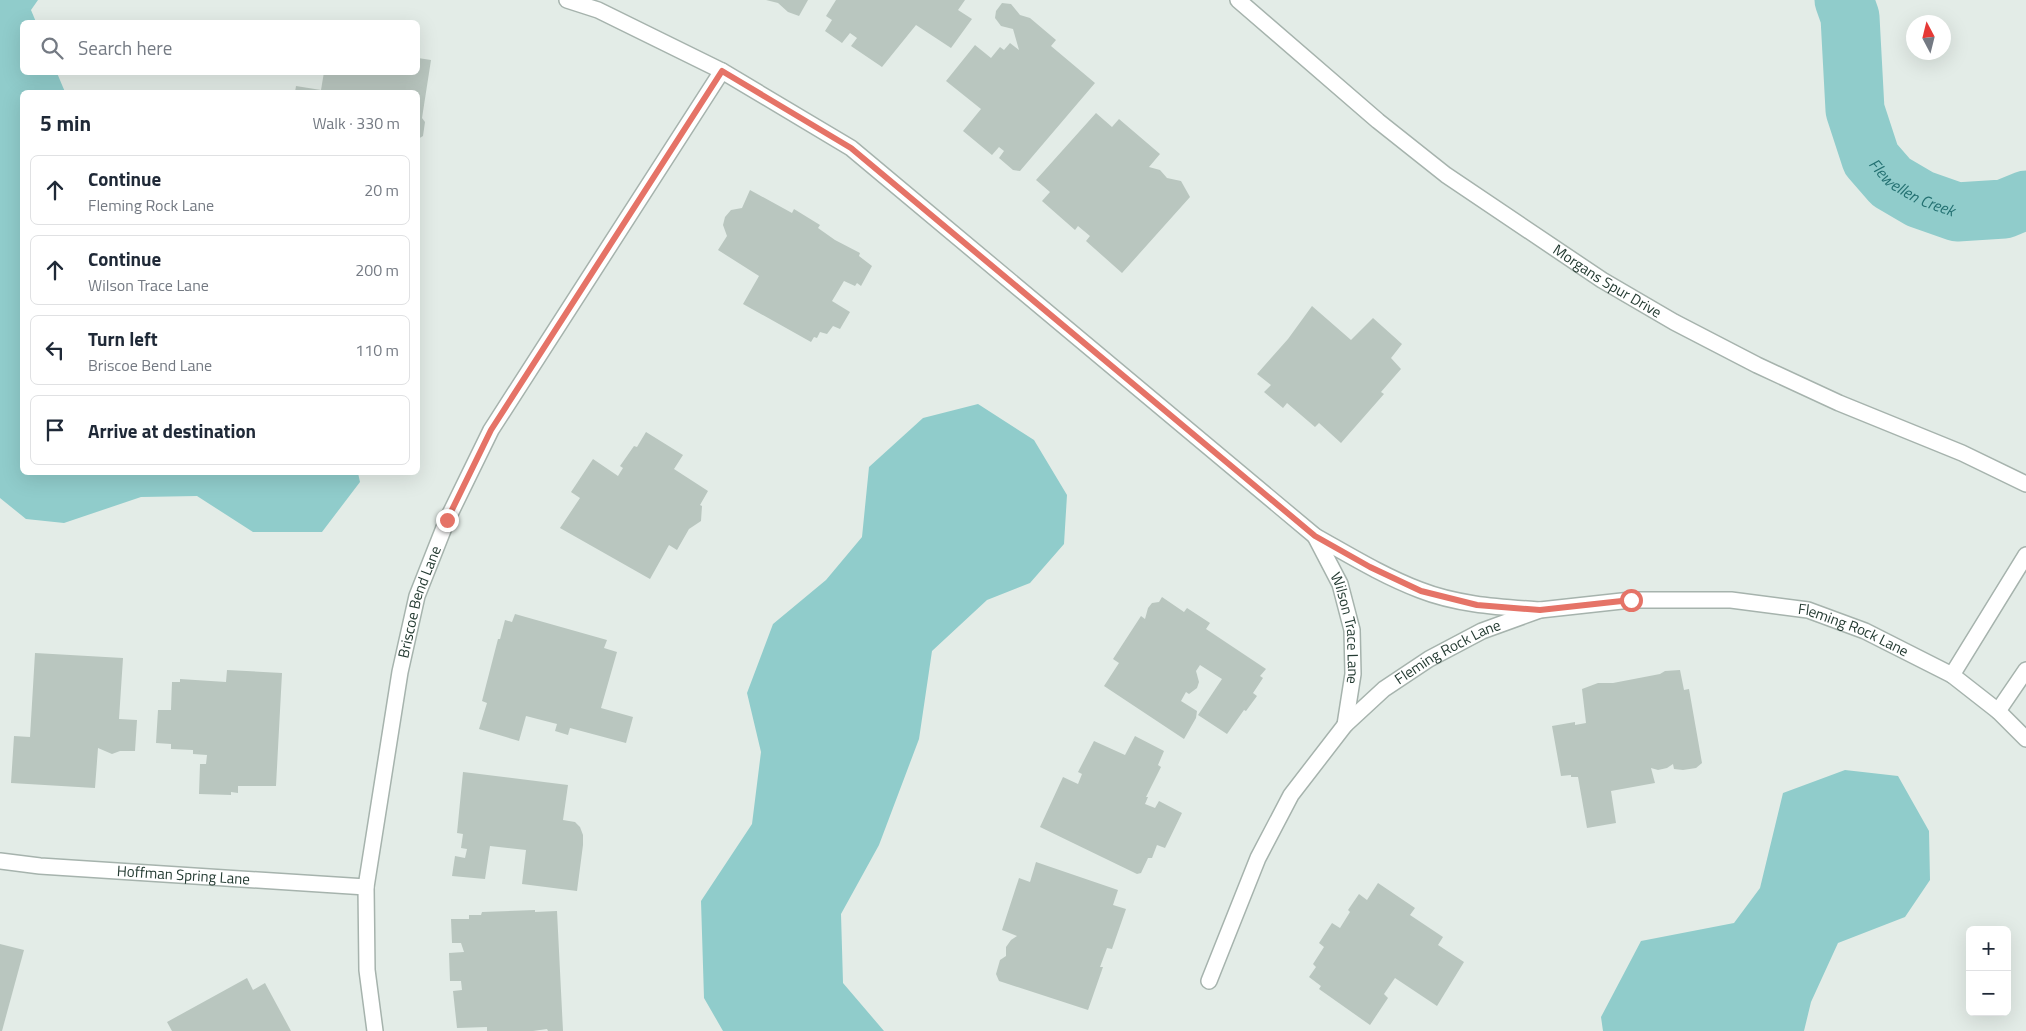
<!DOCTYPE html>
<html lang="en">
<head>
<meta charset="utf-8">
<style>
  body { margin:0; font-family:"Titillium Web",sans-serif; background:#f2f2f3; color:#1f2937 }
  .controls { position:absolute; right:15px; bottom:15px; display:grid; overflow:hidden; border-radius:8px; box-shadow:0 5px 20px #0002 }
  .controls button { width:45px; height:45px; display:grid; place-items:center; padding:0; border:0; border-bottom:1px solid #e0e1e3; background:#fff; color:#1f2937; font:25px sans-serif }
  .compass { position:absolute; left:1906px; top:15px; width:45px; height:45px; border-radius:50%; background:#fff; box-shadow:0 5px 20px #0002; rotate:353deg }
  .stop { position:absolute; width:15px; height:15px; margin:-11px; border:4px solid #e57367; border-radius:50%; background:#fff }
  .stop.end { background:#e57367; border-color:#fff; box-shadow:0 1px 5px #0008 }
  .list { margin:0; padding:0; list-style:none }
  h2 { display:flex; justify-content:space-between; align-items:center; height:65px; margin:0; padding:0 20px; font-size:21px }
  h2 small { font-size:16px; font-weight:400; color:#747a83 }
  .list li { display:grid; grid-template-columns:32px 1fr auto; gap:15px; align-items:center; box-sizing:border-box; height:70px; margin:0 10px 10px; padding:0 10px; border:1px solid #e0e1e3; border-radius:8px }
  .list b { display:block; font-size:19px; white-space:nowrap }
  .list p { margin:0; font-size:16px; white-space:nowrap; color:#747a83 }
  .list em { font-size:16px; font-style:normal; color:#747a83 }
  .icon { flex:none; width:28px; height:28px; fill:none; stroke:currentColor; stroke-width:2; stroke-linecap:round; stroke-linejoin:round }
  .map { position:relative; flex:none; width:2026px; height:1031px; overflow:hidden }
  .search { position:absolute; background:#fff; box-shadow:0 5px 20px #0002; left:20px; top:20px; width:400px; height:55px; display:flex; align-items:center; gap:12px; box-sizing:border-box; padding:0 18px; border-radius:8px; color:#747a83; font-size:19px }
  .panel { position:absolute; background:#fff; box-shadow:0 5px 20px #0002; left:20px; top:90px; width:400px; height:385px; border-radius:8px }
  .map>svg:first-child { display:block }
  .water { fill:#90cccb }
  .lines { fill:none; stroke-linecap:round; stroke-linejoin:round }
  .river { stroke:#90cccb; stroke-width:59 }
  .building { fill:#b9c6bf }
  .minor-casing { stroke:#a6b3ad; stroke-width:18 }
  .minor { stroke:#fff; stroke-width:15 }
  .route { stroke:#e57367; stroke-width:6 }
  .labels { text-anchor:middle; stroke-width:4; stroke-linejoin:round; paint-order:stroke }
  .street-label { font-size:15px; fill:#243b32; stroke:#f3f8f5 }
  .water-label { font-size:16px; font-style:italic; fill:#247172; stroke:#f3f8f5 }
</style>
</head>
<body>
<div class="map">
<svg width="2026" height="1031" viewBox="0 0 2026 1031">
  <rect width="100%" height="100%" fill="#e3ece7"/>
  <g class="water">
    <polygon points="0,0 38,0 31,10 36,22 22,22 22,72 57,73 65,92 22,92 22,472 358,473 360,482 322,532 253,532 197,496 141,497 64,523 26,519 0,498"/>
    <polygon points="978,404 1034,440 1067,495 1064,544 1030,583 987,600 932,651 919,739 879,845 841,914 843,983 884,1031 723,1031 704,998 701,901 752,824 761,752 747,693 773,624 826,580 862,537 869,467 923,418"/>
    <polygon points="1845,770 1898,776 1929,831 1930,880 1905,917 1838,943 1811,1002 1804,1031 1603,1031 1601,1017 1641,941 1734,923 1760,888 1783,793"/>
  </g>
  <g class="lines">
    <path class="river" id="s1" d="M 1844,0 L 1850,17 L 1855,110 L 1871,159 L 1891,182 L 1920,199 L 1957,212 L 2004,209 L 2026,200"/>
  </g>
  <g class="building">
    <polygon points="766,0 808,0 799,16 788,12 778,3"/>
    <polygon points="836,0 965,0 958,10 972,19 951,48 916,25 882,67 851,46 857,38 850,33 842,43 825,31 832,20 826,16"/>
    <polygon points="1002,3 1011,4 1020,15 1030,18 1056,40 1051,46 1095,83 1020,171 1013,170 999,158 1004,151 999,147 992,155 963,131 981,109 946,81 975,45 991,58 1000,47 1004,50 1010,43 1019,50 1013,29 1001,26 995,18 996,11"/>
    <polygon points="418,58 431,60 422,118 425,122 423,136 418,139 418,92 295,92 296,86 321,90 324,72 418,72"/>
    <polygon points="1096,113 1112,127 1119,119 1160,154 1149,167 1160,170 1167,178 1181,181 1190,197 1122,273 1086,241 1090,236 1078,226 1075,230 1042,201 1050,192 1036,180"/>
    <polygon points="750,190 792,213 794,209 820,225 818,228 835,240 860,253 859,256 872,266 861,286 857,283 855,286 844,281 832,301 850,312 840,329 833,326 827,334 820,332 817,338 814,337 811,342 743,304 759,276 718,250 727,236 723,225 725,217 731,210 742,208"/>
    <polygon points="1312,306 1351,340 1373,318 1402,344 1391,358 1401,369 1381,392 1384,394 1341,443 1319,423 1315,427 1287,403 1283,408 1264,392 1271,385 1257,374 1288,339"/>
    <polygon points="646,432 683,455 674,469 708,491 700,505 702,506 701,521 689,529 677,550 669,545 650,579 560,528 580,498 571,492 593,459 618,476 623,468 620,466 634,446 637,447"/>
    <polygon points="1162,597 1184,612 1187,608 1210,623 1206,629 1266,669 1260,676 1263,678 1253,693 1257,696 1246,711 1244,710 1227,734 1198,715 1222,679 1200,665 1196,671 1199,682 1197,688 1189,694 1186,692 1181,701 1197,711 1196,718 1184,739 1104,686 1119,663 1113,659 1141,616 1145,619 1148,608 1152,603 1159,602"/>
    <polygon points="515,614 607,640 604,648 617,652 601,708 633,717 626,743 570,728 568,735 555,731 557,724 526,716 519,741 479,729 487,703 482,701 498,639 500,639 505,620 512,622"/>
    <polygon points="35,653 123,658 119,719 137,720 135,751 120,751 112,754 98,748 95,788 11,783 14,736 30,737"/>
    <polygon points="227,670 282,673 276,786 238,786 238,793 231,792 231,795 199,794 200,764 206,764 207,755 193,754 193,750 171,749 171,744 156,743 158,710 171,710 172,682 180,682 180,679 226,682"/>
    <polygon points="1680,670 1684,690 1689,689 1702,763 1696,768 1683,770 1674,769 1673,764 1667,768 1658,770 1651,768 1655,783 1611,791 1616,823 1587,828 1578,777 1571,777 1571,775 1561,776 1552,726 1575,722 1575,725 1586,723 1582,689 1598,683 1613,683 1660,674 1665,671"/>
    <polygon points="1135,736 1164,751 1158,765 1161,767 1146,797 1148,797 1145,804 1155,808 1159,801 1182,813 1165,848 1157,845 1152,858 1148,858 1141,873 1137,874 1040,827 1063,777 1078,784 1082,774 1078,772 1094,741 1125,755"/>
    <polygon points="463,772 568,785 563,820 575,822 580,827 583,835 583,845 577,891 522,884 526,850 490,846 485,879 452,876 455,856 465,858 467,849 461,848 463,834 457,833"/>
    <polygon points="1036,862 1118,890 1113,905 1126,909 1112,949 1107,948 1100,967 1103,967 1088,1010 999,981 996,974 1000,960 1006,956 1006,947 1011,940 1017,936 1002,930 1019,878 1030,882"/>
    <polygon points="1378,883 1415,908 1410,915 1443,937 1438,945 1464,962 1437,1006 1395,978 1384,994 1388,998 1370,1025 1319,989 1321,986 1309,977 1316,967 1313,964 1324,947 1319,943 1332,923 1340,928 1350,912 1348,910 1359,894 1367,900"/>
    <polygon points="535,910 535,912 557,911 563,1031 548,1031 547,1029 533,1031 487,1031 487,1027 457,1028 453,991 462,990 461,981 450,981 449,953 464,952 461,943 452,943 451,919 469,919 469,915 481,915 482,912"/>
    <polygon points="0,944 24,950 2,1031 0,1031"/>
    <polygon points="247,978 253,990 265,983 291,1031 172,1031 167,1022"/>
  </g>
  <g class="lines">
    <g class="minor-casing">
      <g id="minor">
        <path d="M 567,0 L 598,10 L 722,71 L 851,148 L 1315,536 C 1349,555 1383,576 1420,590 C 1458,605 1500,607 1540,610"/>
        <path id="s2" d="M 1238,0 L 1378,121 L 1446,175 L 1602,280 L 1674,322 L 1757,365 L 1839,403 L 1962,453 L 2026,484"/>
        <path id="s3" d="M 1315,536 L 1340,584 L 1352,630 L 1353,674 L 1345,725"/>
        <polyline points="1952,675 2026,555"/>
        <polyline points="1998,711 2026,670"/>
        <path id="s4" d="M 0,861 L 40,866 L 366,887"/>
        <path id="s5" d="M 1209,981 L 1258,858 L 1291,795 L 1345,725 L 1384,689 L 1429,659 L 1482,631 L 1540,610 L 1631,600 L 1731,600 L 1808,610 L 1865,631 L 1952,675 L 1998,711 L 2026,739"/>
        <path id="s6" d="M 375,1031 L 367,970 L 366,887 L 400,672 L 417,596 L 447,520 L 491,430 L 722,71"/>
      </g>
    </g>
    <use href="#minor" class="minor"/>
  </g>
  <g class="lines">
    <polyline class="route" points="447,520 491,430 722,71 851,148 1315,536 1370,567 1421,591 1477,605 1540,610 1631,600"/>
  </g>
  <g class="labels">
    <g class="street-label">
      <text dy="5" stroke="none"><textPath href="#s2" startOffset="465">Morgans Spur Drive</textPath></text>
      <text dy="5" stroke="none"><textPath href="#s6" startOffset="435">Briscoe Bend Lane</textPath></text>
      <text dy="5" stroke="none"><textPath href="#s3" startOffset="99">Wilson Trace Lane</textPath></text>
      <text dy="5" stroke="none"><textPath href="#s5" startOffset="839">Fleming Rock Lane</textPath></text>
      <text dy="5" stroke="none"><textPath href="#s5" startOffset="419">Fleming Rock Lane</textPath></text>
      <text dy="5" stroke="none"><textPath href="#s4" startOffset="184">Hoffman Spring Lane</textPath></text>
    </g>
    <g class="water-label">
      <text dy="6" stroke="none"><textPath href="#s1" startOffset="214">Flewellen Creek</textPath></text>
    </g>
  </g>
</svg>
<div class="controls">
<button>+</button>
<button>−</button>
</div>
<svg class="compass" viewBox="-18 -18 36 36"><path d="M0-13l5 13h-10z" fill="#e53935"/><path d="M0 13l5-13h-10z" fill="#747a83"/></svg>
<div class="stop" style="left:1631px;top:600px"></div>
<div class="stop end" style="left:447px;top:520px"></div>
<div class="search"><svg class="icon" aria-label="search" viewBox="0 0 24 24"><circle cx="10" cy="10" r="6"/><path d="M15 15l6 6"/></svg>Search here</div>
<section class="panel">
<h2>5 min<small>Walk · 330 m</small></h2>
<ul class="list">
<li><svg class="icon" aria-label="ahead" viewBox="0 0 24 24"><path d="M12 20V5M6 11l6-6 6 6"/></svg><div><b>Continue</b><p>Fleming Rock Lane</p></div><em>20 m</em></li>
<li><svg class="icon" aria-label="ahead" viewBox="0 0 24 24"><path d="M12 20V5M6 11l6-6 6 6"/></svg><div><b>Continue</b><p>Wilson Trace Lane</p></div><em>200 m</em></li>
<li><svg class="icon" aria-label="left" viewBox="0 0 24 24"><path d="M17 20v-9H6M10 6l-5 5 5 5"/></svg><div><b>Turn left</b><p>Briscoe Bend Lane</p></div><em>110 m</em></li>
<li><svg class="icon" aria-label="arrive" viewBox="0 0 24 24"><path d="M6 21V4h12l-3 4 3 4H6"/></svg><div><b>Arrive at destination</b></div></li>
</ul>
</section>
</div>
</body>
</html>
